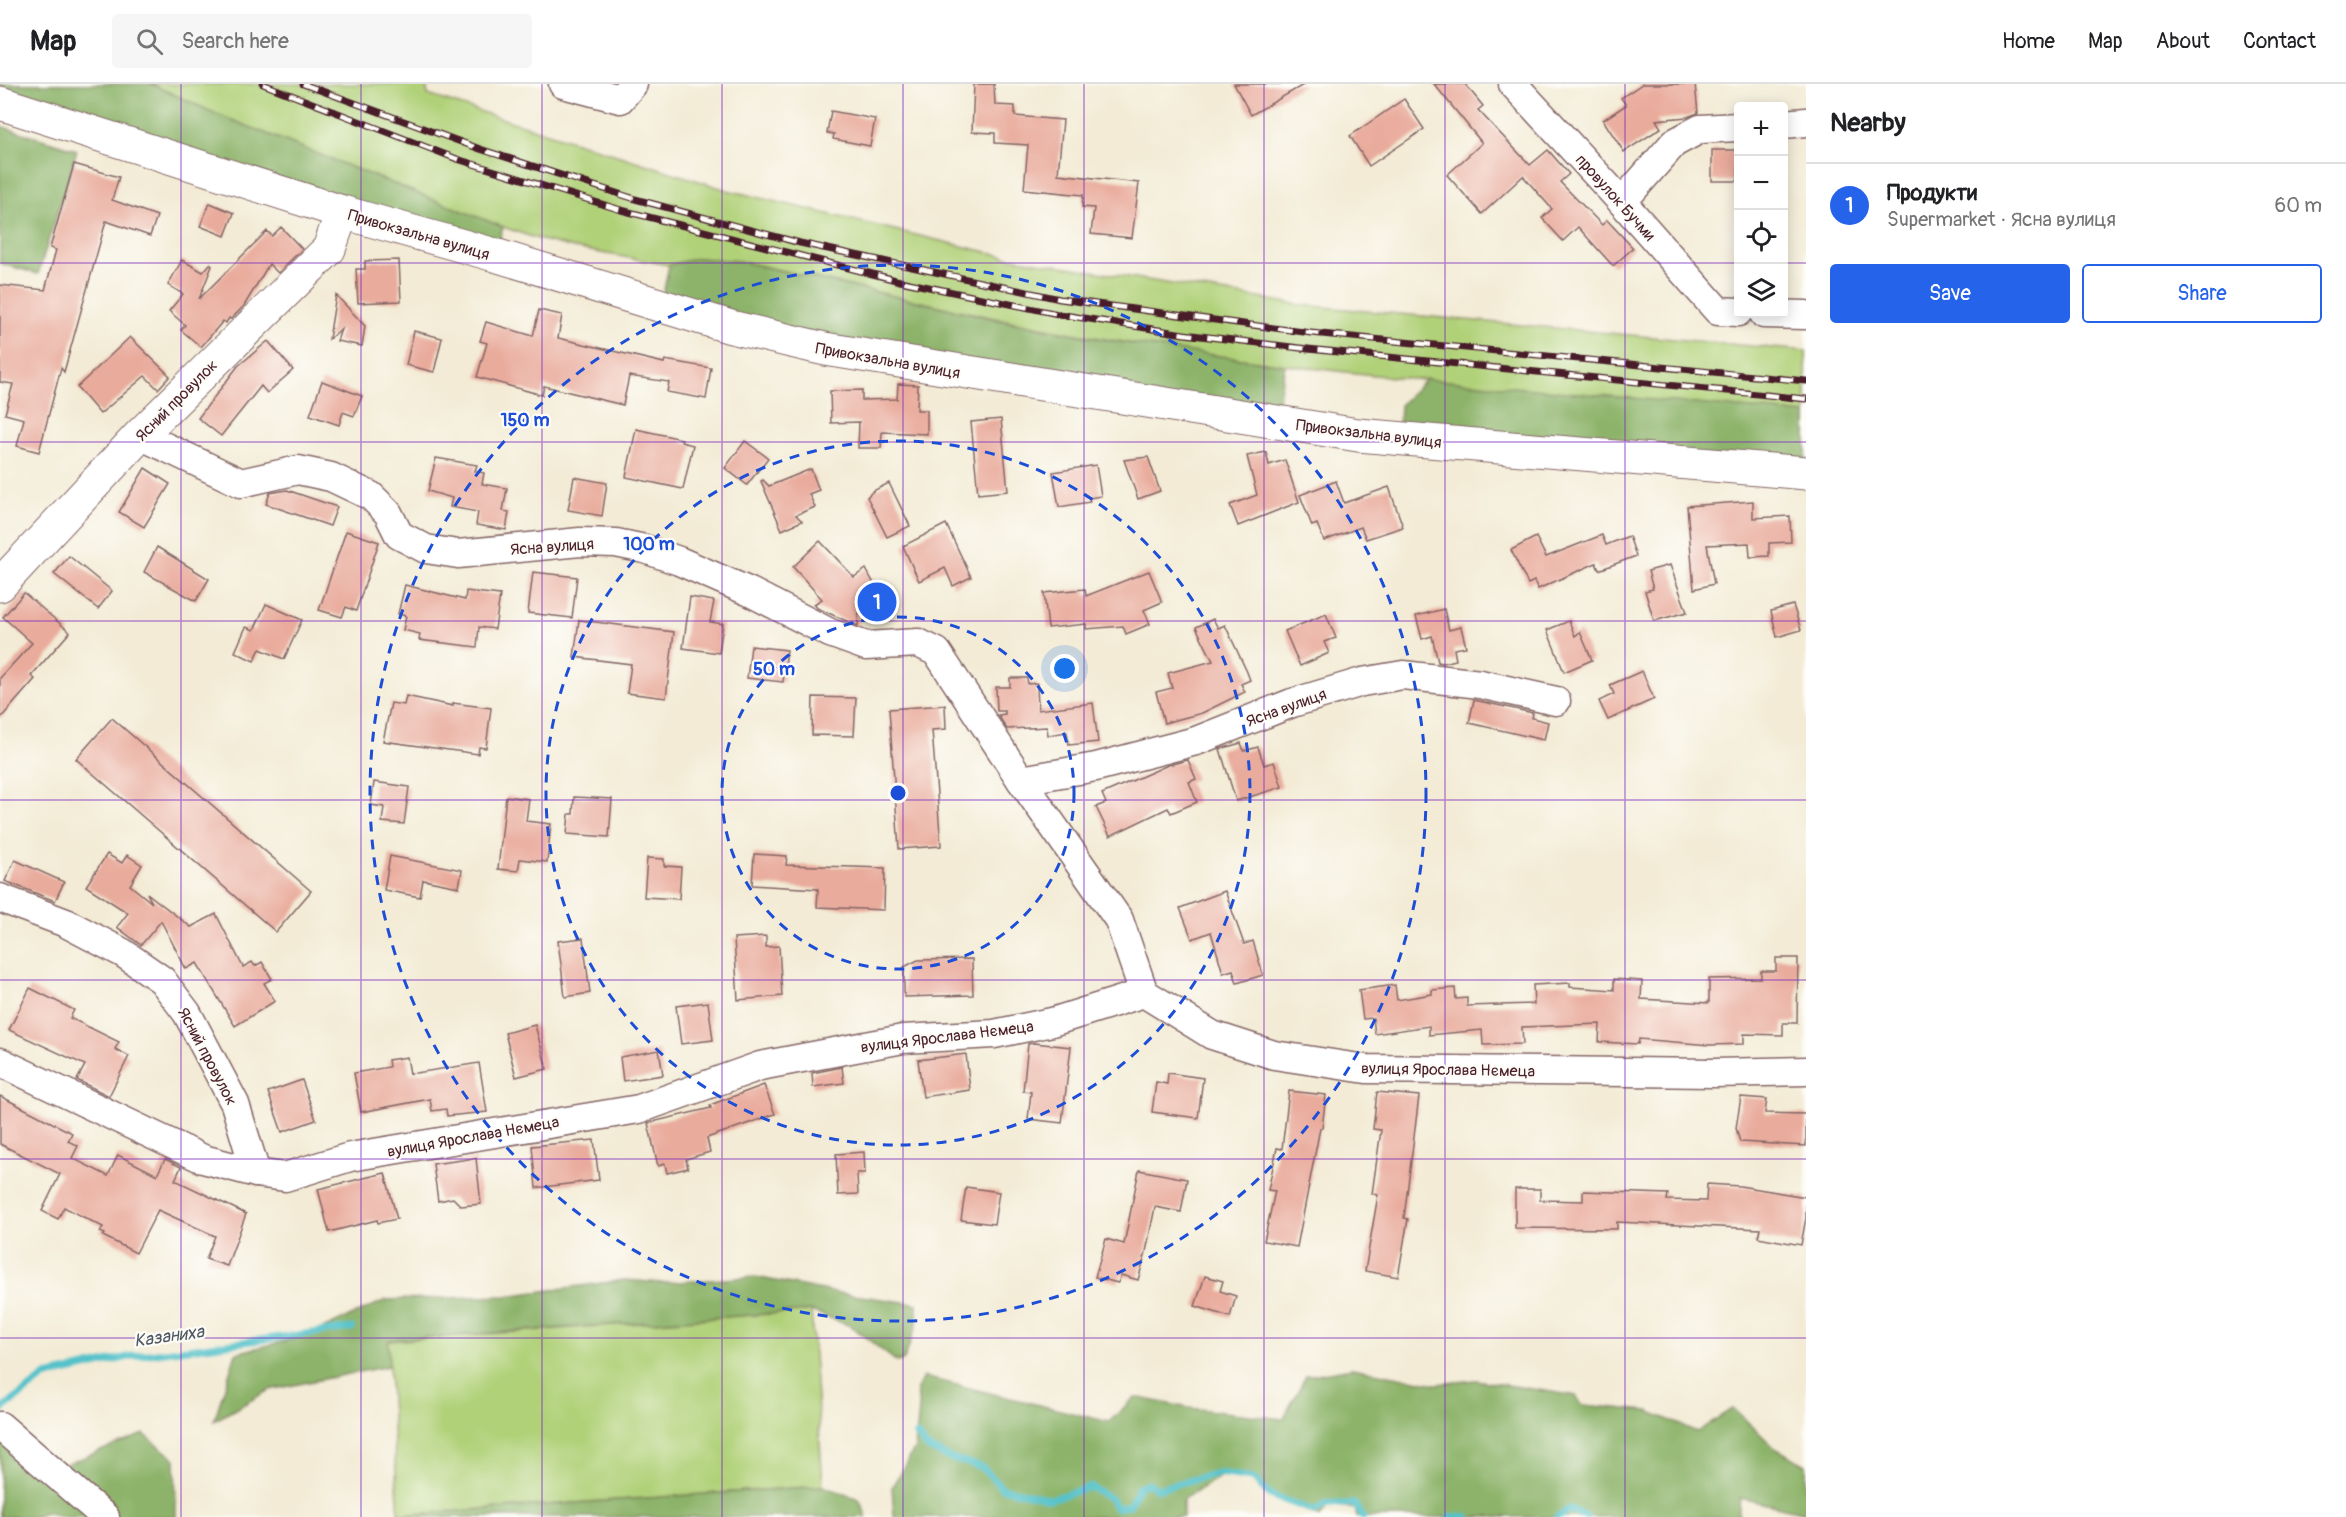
<!DOCTYPE html>
<html lang="en">
<head>
<meta charset="utf-8">
<style>
  body { margin:0; font-family:Pangolin,sans-serif; background:#f6f6f6; color:#202124 }
  .controls { position:absolute; right:18px; top:18px; display:grid; overflow:hidden; border-radius:6px; box-shadow:0 3px 15px #0003 }
  .controls button { width:54px; height:54px; display:grid; place-items:center; padding:0; border:0; border-bottom:2px solid #e0e0e0; background:#fff; color:#202124; font:30px sans-serif }
  .you { position:absolute; left:1065px; top:585px; width:21px; height:21px; margin:-15px; border:4px solid #fff; border-radius:50%; background:#1a73e8; box-shadow:0 0 0 9px #1a73e833 }
  .badge { display:grid; place-items:center; width:39px; height:39px; border-radius:50%; background:#2563eb; color:#fff; font-size:20px; font-weight:700 }
  .pin { position:absolute; translate:-50% -50%; border:3px solid #fff; box-shadow:0 2px 6px #0006 }
  .list { margin:0; padding:0; list-style:none }
  h2 { display:flex; justify-content:space-between; align-items:center; height:78px; margin:0; padding:0 24px; font-size:26px }
  h2 small { font-size:20px; font-weight:400; color:#757577 }
  .list li { display:grid; grid-template-columns:39px 1fr auto; gap:18px; align-items:center; box-sizing:border-box; height:84px; padding:0 24px; border-top:2px solid #e0e0e0 }
  .list b { display:block; font-size:22px; white-space:nowrap }
  .list p { margin:0; font-size:20px; white-space:nowrap; color:#757577 }
  .list em { font-size:20px; font-style:normal; color:#757577 }
  .actions { display:flex; gap:12px; padding:18px 24px }
  .actions a { flex:1; padding:14px 0; border:2px solid #2563eb; border-radius:6px; text-align:center; font-size:21px; color:#2563eb }
  .actions .main { background:#2563eb; color:#fff }
  .icon { flex:none; width:33px; height:33px; fill:none; stroke:currentColor; stroke-width:2; stroke-linecap:round; stroke-linejoin:round }
  .map { position:relative; flex:none; width:1806px; height:1433px; overflow:hidden }
  header { display:flex; align-items:center; gap:36px; box-sizing:border-box; height:84px; padding:0 30px; background:#fff; border-bottom:2px solid #e0e0e0 }
  header strong { font-size:28px }
  nav { display:flex; gap:33px; margin-inline-start:auto; font-size:21px }
  .search { width:420px; height:54px; background:#f6f6f6; display:flex; align-items:center; gap:15px; box-sizing:border-box; padding:0 21px; border-radius:6px; color:#757577; font-size:22px }
  main { display:flex }
  aside { flex:1; background:#fff }
  .map>svg:first-child { display:block }
  .green { fill:#b1d179; stroke:#7e7852; stroke-width:1.5 }
  .forest { fill:#8cb369; stroke:#6b694a; stroke-width:1.5 }
  .lines { fill:none; stroke-linecap:round; stroke-linejoin:round }
  .stream { stroke:#54c2ca; stroke-width:7 }
  .building { fill:#e9ab9c }
  .minor-casing { stroke:#856666; stroke-width:31 }
  .tertiary-casing { stroke:#856666; stroke-width:35 }
  .minor { stroke:#fff; stroke-width:28 }
  .tertiary { stroke:#fff; stroke-width:33 }
  .rail-casing { stroke:#4a1f2b; stroke-width:7 }
  .rail { stroke:#fdfcf7; stroke-width:4.5; stroke-dasharray:14; stroke-linecap:butt }
  .grid { fill:none; stroke:#7b2cbf; stroke-width:1.5; stroke-opacity:0.55 }
  .ring { fill:none; stroke:#1d4ed8; stroke-width:3; stroke-dasharray:10 8 }
  .labels { text-anchor:middle; stroke-width:4.5; stroke-linejoin:round; paint-order:stroke }
  .street-label { font-size:16px; fill:#4a1f2b; stroke:#fdfcf7 }
  .water-label { font-size:18px; font-style:italic; fill:#4e5863; stroke:#fdfcf7 }
  .centre { fill:#1d4ed8; stroke:#fdfcf7; stroke-width:3 }
  .ring-label { font-size:18px; text-anchor:middle; font-weight:bold; fill:#1d4ed8; stroke:#fdfcf7; stroke-width:4.5; stroke-linejoin:round; paint-order:stroke }
</style>
</head>
<body>
<header>
<strong>Map</strong>
<div class="search"><svg class="icon" aria-label="search" viewBox="0 0 24 24"><circle cx="10" cy="10" r="6"/><path d="M15 15l6 6"/></svg>Search here</div>
<nav><a>Home</a><a>Map</a><a>About</a><a>Contact</a></nav>
</header>
<main>
<div class="map">
<svg width="1806" height="1433" viewBox="0 0 1806 1433">
  <rect width="100%" height="100%" fill="#fdfcf7"/>
  <filter id="ink" filterUnits="userSpaceOnUse"><feTurbulence type="fractalNoise" baseFrequency=".0167" numOctaves="2"/><feDisplacementMap in="SourceGraphic" scale="12" xChannelSelector="R" yChannelSelector="G"/><feConvolveMatrix kernelMatrix="1 2 1 2 8 2 1 2 1" color-interpolation-filters="sRGB"/></filter>
  <filter id="wash" filterUnits="userSpaceOnUse"><feTurbulence type="fractalNoise" baseFrequency=".008" numOctaves="4" result="noise"/><feDisplacementMap in="SourceGraphic" scale="24" xChannelSelector="R" yChannelSelector="G"/><feGaussianBlur stdDeviation="1.35" result="paint"/><feColorMatrix in="noise" values="0 0 0 0 0 0 0 0 0 0 0 0 0 0 0 0 0 1.4 0 .05"/><feComposite in="paint" operator="in"/></filter>
  <g filter="url(#wash)">
    <rect width="100%" height="100%" fill="#f3ebd5"/>
    <g class="green">
      <path d="M 151,0 L 426,0 L 428,11 L 727,106 L 1012,174 L 1301,221 L 1806,267 L 1806,330 C 1612,312 1416,299 1223,273 C 1059,252 900,213 739,177 L 698,174 L 669,181 L 574,164 L 538,155 L 503,143 L 214,29 Z"/>
      <polygon points="811,1227 823,1402 399,1431 387,1257"/>
    </g>
    <g class="forest">
      <polygon points="0,0 151,0 214,29 503,143 495,171 0,19"/>
      <polygon points="0,42 77,66 38,190 0,179"/>
      <polygon points="698,174 739,177 1004,237 1112,257 1285,281 1274,338 661,221 669,181"/>
      <polygon points="1426,295 1806,330 1806,389 1398,355 1400,321"/>
      <polygon points="755,1193 832,1208 917,1220 917,1240 904,1276 897,1278 851,1242 811,1227 388,1256 389,1282 269,1306 214,1337 236,1269 307,1252 386,1216 506,1212 625,1196 662,1199"/>
      <polygon points="1352,1284 1436,1300 1476,1296 1576,1312 1582,1321 1648,1327 1697,1348 1733,1324 1775,1364 1806,1381 1806,1429 1740,1414 1738,1433 1357,1433 1355,1425 1329,1420 1320,1433 1262,1407 1253,1394 1221,1392 1183,1415 1183,1433 894,1433 892,1403 915,1364 919,1325 917,1306 924,1293 1109,1338 1135,1313 1189,1324 1283,1335 1306,1292"/>
      <polygon points="144,1350 175,1375 176,1433 62,1433 45,1428 35,1433 0,1433 0,1351 51,1386"/>
      <polygon points="823,1402 859,1415 867,1433 399,1433 399,1431"/>
    </g>
    <g class="lines">
      <g class="stream">
        <polyline points="2,1325 46,1292 133,1272 352,1244"/>
        <polyline points="917,1351 926,1363 949,1374 982,1383 1002,1404 1051,1415 1090,1403 1111,1415 1116,1424 1130,1421 1138,1403 1149,1399 1157,1405 1218,1389 1253,1394 1270,1411 1314,1427 1328,1420 1354,1420 1363,1433"/>
        <polyline points="1451,1433 1468,1433"/>
        <polyline points="1557,1433 1570,1425 1587,1433"/>
      </g>
    </g>
    <g id="blocks">
      <g class="building">
        <polygon points="974,0 994,0 995,21 1015,22 1015,32 1063,36 1058,90 1139,99 1132,154 1091,150 1094,124 1082,123 1083,111 1024,105 1028,61 995,59 995,49 972,48"/>
        <polygon points="1234,0 1305,0 1251,31"/>
        <polygon points="1434,0 1465,0 1483,22 1478,26 1530,81 1548,66 1569,90 1560,98 1602,141 1607,136 1633,164 1613,182 1578,143 1563,157 1542,134 1552,125 1523,92 1482,130 1447,91 1482,59"/>
        <polygon points="1642,0 1695,0 1698,29 1687,33 1656,36 1661,44 1624,68 1603,36 1626,21 1621,14"/>
        <polygon points="1404,15 1424,45 1369,82 1350,52"/>
        <polygon points="831,27 875,35 870,62 833,55 834,50 827,49"/>
        <rect x="1712" y="66" width="26" height="31"/>
        <polygon points="74,80 119,93 112,116 157,132 150,152 106,137 64,288 61,284 39,368 17,362 24,335 5,330 13,300 0,298 0,201 45,206 56,166 50,164"/>
        <polygon points="210,119 234,129 225,152 200,142"/>
        <polygon points="281,143 302,165 278,189 269,180 244,222 231,235 229,234 226,239 223,237 201,263 181,246 185,241 169,227 183,210 168,201 182,176 203,188 210,180 212,182 199,215 267,147 272,152"/>
        <polygon points="399,176 401,217 358,219 356,185 365,185 365,177"/>
        <polygon points="336,211 365,242 362,262 337,257 341,245 329,255"/>
        <polygon points="539,226 562,231 558,254 664,279 665,276 711,284 706,315 667,308 669,298 629,292 623,321 544,302 542,311 477,293 487,259 480,257 486,238 533,252"/>
        <polygon points="414,247 442,254 434,288 406,281"/>
        <polygon points="130,253 170,292 158,305 145,292 100,330 77,303"/>
        <polygon points="268,257 293,286 267,309 261,302 221,352 198,334 238,282"/>
        <polygon points="322,297 362,312 354,332 343,328 339,341 310,331"/>
        <polygon points="898,300 918,301 917,326 927,326 927,350 882,348 881,364 858,364 859,338 831,339 830,307 862,306 862,316 897,315"/>
        <polygon points="1001,335 1008,407 978,410 971,338"/>
        <polygon points="636,345 682,355 681,358 693,361 683,405 626,393"/>
        <polygon points="745,357 768,374 747,401 725,384"/>
        <polygon points="1266,368 1269,381 1285,376 1299,418 1238,442 1230,421 1257,411 1247,372"/>
        <polygon points="1148,373 1160,407 1138,415 1124,376"/>
        <polygon points="436,374 477,381 475,387 484,389 482,400 507,404 503,427 509,428 506,446 476,441 478,428 450,423 452,414 428,407"/>
        <polygon points="1096,381 1101,412 1089,414 1090,418 1059,423 1053,388"/>
        <polygon points="145,384 170,400 144,443 119,428"/>
        <polygon points="811,385 819,406 809,410 815,423 796,431 802,437 782,446 761,397 763,396 769,402"/>
        <polygon points="574,393 607,399 602,432 568,426"/>
        <polygon points="1336,397 1344,419 1389,403 1403,443 1366,455 1361,443 1324,457 1317,440 1312,442 1300,411"/>
        <polygon points="889,399 910,442 887,453 867,413 873,407"/>
        <polygon points="287,406 337,423 330,442 266,420 270,409"/>
        <polygon points="1753,417 1753,434 1790,432 1791,458 1769,459 1769,472 1750,473 1749,459 1707,461 1714,500 1694,505 1687,422"/>
        <polygon points="946,440 971,493 953,502 945,484 919,497 903,462"/>
        <polygon points="346,447 379,458 356,527 346,523 342,533 319,526"/>
        <polygon points="1602,451 1606,461 1629,452 1636,472 1599,486 1596,479 1538,505 1534,497 1528,500 1511,466 1536,453 1546,473"/>
        <polygon points="820,457 854,493 866,485 882,515 859,515 858,542 817,524 814,520 822,515 793,483"/>
        <polygon points="157,463 209,495 196,517 144,488"/>
        <polygon points="69,472 112,507 98,525 54,490"/>
        <polygon points="1670,481 1687,528 1654,537 1645,507 1653,505 1648,487"/>
        <polygon points="1149,487 1162,518 1144,526 1150,540 1126,550 1123,542 1086,545 1086,540 1048,544 1044,509 1085,505 1086,512"/>
        <polygon points="533,488 577,493 572,534 528,529"/>
        <polygon points="405,501 465,516 466,507 500,511 495,545 479,543 477,563 419,556 420,550 403,546 406,532 398,530"/>
        <polygon points="24,509 70,548 31,592 35,595 0,635 0,594 32,559 3,533"/>
        <polygon points="690,513 714,517 710,538 723,540 719,569 683,564"/>
        <polygon points="266,520 302,536 284,575 260,565 254,577 235,568 246,543 254,546"/>
        <polygon points="1793,521 1801,546 1777,553 1771,527"/>
        <polygon points="1444,525 1449,546 1461,543 1466,563 1454,565 1456,576 1443,579 1438,578 1432,552 1422,555 1416,532"/>
        <polygon points="1326,530 1336,554 1324,558 1329,569 1300,582 1285,547"/>
        <polygon points="1213,535 1218,544 1225,541 1247,588 1250,596 1241,600 1245,608 1202,629 1164,639 1156,608 1172,604 1168,589 1213,577 1196,543"/>
        <polygon points="579,536 674,548 666,614 627,609 631,580 574,573"/>
        <polygon points="1569,537 1575,552 1580,548 1592,576 1564,588 1547,546"/>
        <polygon points="751,562 787,566 783,598 747,594"/>
        <polygon points="1642,587 1654,615 1608,636 1599,617 1614,610 1610,601"/>
        <polygon points="1010,594 1027,594 1028,600 1037,599 1038,626 1093,619 1098,658 1069,661 1067,648 1048,651 1047,643 1007,645 998,631 1005,630 1005,627 997,627 996,603 1010,603"/>
        <polygon points="406,612 453,622 453,619 491,624 486,664 479,663 478,670 383,657 391,619 404,621"/>
        <polygon points="813,613 856,614 854,652 812,651"/>
        <polygon points="1474,616 1533,629 1532,634 1548,638 1544,656 1469,639"/>
        <polygon points="945,621 946,645 932,646 941,762 899,765 889,625"/>
        <polygon points="112,634 311,807 276,848 76,675"/>
        <polygon points="1241,659 1244,667 1258,663 1264,681 1274,678 1282,703 1236,717 1220,665"/>
        <polygon points="1188,676 1196,695 1189,698 1197,718 1171,729 1168,724 1110,752 1096,723 1106,719 1102,710 1168,681"/>
        <polygon points="374,698 409,703 404,740 382,738 384,723 371,721"/>
        <polygon points="506,712 529,715 526,737 551,740 547,778 520,775 518,787 498,785"/>
        <polygon points="574,713 612,715 609,753 567,750 569,730 573,730"/>
        <polygon points="107,770 122,779 127,771 142,781 130,801 152,819 147,809 191,843 216,830 243,883 252,878 255,882 262,878 272,895 264,899 275,917 235,942 197,879 186,885 161,837 141,861 117,843 128,829 86,802"/>
        <polygon points="754,770 787,772 786,781 885,784 884,826 817,823 818,805 752,801"/>
        <polygon points="390,772 462,786 459,803 423,796 420,813 384,806"/>
        <polygon points="647,774 664,775 664,782 681,783 679,815 644,813"/>
        <polygon points="15,776 64,798 55,817 5,797"/>
        <polygon points="1225,807 1244,860 1253,857 1263,891 1237,899 1233,886 1223,889 1211,848 1192,855 1180,824"/>
        <polygon points="766,852 766,863 779,862 782,912 738,916 734,854"/>
        <polygon points="583,854 590,909 565,913 558,857"/>
        <polygon points="1776,874 1798,874 1797,939 1783,939 1783,951 1744,950 1744,960 1710,961 1639,955 1638,960 1599,958 1600,940 1522,943 1523,960 1483,961 1482,946 1429,951 1429,942 1375,950 1373,934 1363,935 1359,906 1395,901 1397,916 1432,910 1432,906 1455,904 1456,915 1467,914 1467,922 1534,920 1533,901 1570,899 1570,903 1614,906 1614,895 1642,897 1641,915 1709,919 1709,895 1761,894 1761,887 1776,887"/>
        <polygon points="972,875 973,911 904,913 904,883 918,876"/>
        <polygon points="30,904 74,926 70,934 119,958 115,965 129,972 109,1012 77,996 85,981 9,946"/>
        <polygon points="708,918 713,956 681,960 676,922"/>
        <polygon points="535,941 547,985 516,993 505,949"/>
        <polygon points="1034,959 1071,963 1062,1039 1028,1035 1031,1008 1023,1007 1028,960"/>
        <polygon points="659,966 663,991 623,997 620,973"/>
        <polygon points="966,970 970,1006 923,1013 918,976"/>
        <polygon points="407,973 410,990 479,979 487,1028 447,1032 446,1025 432,1027 430,1015 361,1028 354,989 389,983 388,976"/>
        <polygon points="842,983 844,999 813,1003 812,989"/>
        <polygon points="1168,989 1203,994 1198,1034 1152,1028 1156,998 1167,1000"/>
        <polygon points="302,996 316,1036 282,1048 268,1008"/>
        <polygon points="764,1001 775,1030 707,1054 710,1068 686,1075 688,1084 667,1089 665,1080 658,1082 648,1039 711,1024 710,1021"/>
        <polygon points="1289,1007 1326,1011 1322,1044 1320,1044 1297,1163 1264,1157 1275,1107 1268,1106 1277,1064 1282,1065"/>
        <polygon points="1377,1008 1419,1012 1404,1134 1408,1135 1398,1193 1365,1187 1378,1111 1372,1110 1381,1046 1373,1045"/>
        <polygon points="0,1012 72,1049 68,1057 78,1062 72,1074 108,1092 118,1071 157,1091 165,1075 181,1083 175,1096 246,1130 227,1182 206,1175 215,1152 158,1126 136,1169 103,1152 105,1150 100,1148 103,1143 64,1123 58,1135 42,1127 60,1090 0,1060"/>
        <polygon points="1741,1013 1767,1015 1765,1029 1806,1030 1806,1062 1740,1058 1736,1044"/>
        <polygon points="594,1056 599,1096 536,1104 532,1062"/>
        <polygon points="864,1068 865,1089 857,1089 858,1110 838,1111 836,1070"/>
        <polygon points="476,1074 481,1120 461,1122 453,1114 438,1117 433,1080"/>
        <polygon points="1139,1086 1187,1095 1181,1128 1155,1123 1146,1168 1138,1196 1121,1191 1118,1199 1095,1193 1106,1155 1124,1160"/>
        <polygon points="385,1089 397,1135 378,1139 377,1136 329,1148 318,1105"/>
        <polygon points="1707,1100 1740,1102 1806,1113 1806,1134 1801,1161 1758,1153 1760,1145 1617,1138 1617,1145 1515,1144 1515,1105 1540,1105 1540,1116 1583,1117 1583,1107 1668,1110 1667,1116 1706,1117"/>
        <polygon points="966,1103 999,1108 994,1140 961,1136"/>
        <polygon points="1205,1192 1223,1197 1220,1207 1236,1212 1230,1233 1195,1222"/>
      </g>
    </g>
  </g>
  <g filter="url(#ink)">
    <use href="#blocks" fill-opacity="0" stroke="#856666" stroke-width="1.5"/>
    <g class="lines">
      <g class="minor-casing">
        <g id="minor">
          <polyline points="563,0 620,15 633,0"/>
          <polyline points="1513,0 1622,118 1718,227 1738,228"/>
          <polyline points="1784,40 1806,38"/>
          <polyline points="1622,118 1674,59 1700,45 1738,43"/>
          <polyline points="1764,230 1806,231"/>
          <polyline points="140,351 241,399 298,386 331,393 371,412 388,429 399,451 426,465 458,470 580,458 616,459 645,465 679,477 750,508 830,549 866,562 918,559 937,568 1021,696 1119,836 1144,909"/>
          <polyline points="1021,696 1096,683 1196,657 1292,619 1362,598 1403,591 1480,600 1556,617"/>
          <polyline points="0,814 66,839 123,869 162,896 187,929 235,1020 256,1089"/>
          <polyline points="0,978 203,1075 256,1089 285,1093 350,1073 639,1025 760,982 903,955 994,950 1052,938 1144,909 1212,951 1274,971 1366,985 1714,989 1806,987"/>
          <polyline points="0,1342 105,1433"/>
        </g>
      </g>
      <g class="tertiary-casing">
        <g id="tertiary">
          <polyline points="0,19 342,128 495,171 731,243 825,265 1358,351 1806,389"/>
          <polyline points="0,501 140,351 329,165 342,128"/>
        </g>
      </g>
      <use href="#minor" class="minor"/>
      <use href="#tertiary" class="tertiary"/>
      <g class="rail-casing">
        <g id="rail">
          <polyline points="263,0 457,75 621,126 900,197 1058,230 1184,250 1308,265 1806,315"/>
          <polyline points="303,0 480,65 635,115 800,159 1060,215 1311,249 1806,297"/>
        </g>
      </g>
      <use href="#rail" class="rail"/>
    </g>
  </g>
  <path class="grid" d="M 181,0 L 181,1433M 361,0 L 361,1433M 542,0 L 542,1433M 722,0 L 722,1433M 903,0 L 903,1433M 1084,0 L 1084,1433M 1264,0 L 1264,1433M 1445,0 L 1445,1433M 1625,0 L 1625,1433M 0,179 L 1738,179M 1784,179 L 1806,179M 0,358 L 1806,358M 0,537 L 1806,537M 0,716 L 1806,716M 0,896 L 1806,896M 0,1075 L 1806,1075M 0,1254 L 1806,1254"/>
  <g class="ring">
    <circle cx="898" cy="709" r="176"/>
    <circle cx="898" cy="709" r="352"/>
    <circle cx="898" cy="709" r="528"/>
  </g>
  <g class="labels">
    <g class="street-label">
      <text transform="translate(1616 113) rotate(48)" y="6">провулок Бучми</text>
      <text transform="translate(419 150) rotate(16)" y="6">Привокзальна вулиця</text>
      <text transform="translate(888 276) rotate(10)" y="6">Привокзальна вулиця</text>
      <text transform="translate(176 316) rotate(-45)" y="6">Ясний провулок</text>
      <text transform="translate(1369 349) rotate(7)" y="6">Привокзальна вулиця</text>
      <text transform="translate(552 462) rotate(-4)" y="6">Ясна вулиця</text>
      <text transform="translate(1286 623) rotate(-20)" y="6">Ясна вулиця</text>
      <text transform="translate(947 952) rotate(-7)" y="6">вулиця Ярослава Нємеца</text>
      <text transform="translate(208 972) rotate(62)" y="6">Ясний провулок</text>
      <text transform="translate(1448 985) rotate(1)" y="6">вулиця Ярослава Нємеца</text>
      <text transform="translate(473 1052) rotate(-10)" y="6">вулиця Ярослава Нємеца</text>
    </g>
    <g class="water-label">
      <text transform="translate(169 1252) rotate(-8)" y="6">Казаниха</text>
    </g>
  </g>
  <circle cx="898" cy="709" r="9" class="centre"/>
  <g class="ring-label">
    <text x="525" y="342">150 m</text>
    <text x="649" y="466">100 m</text>
    <text x="774" y="591">50 m</text>
  </g>
</svg>
<div class="controls">
<button>+</button>
<button>−</button>
<button><svg class="icon" aria-label="locate" viewBox="0 0 24 24"><circle cx="12" cy="12" r="6"/><path d="M12 2v4M12 18v4M2 12h4M18 12h4"/></svg></button>
<button><svg class="icon" aria-label="layers" viewBox="0 0 24 24"><path d="M12 4l9 5-9 5-9-5zM3 14l9 5 9-5"/></svg></button>
</div>
<div class="you"></div>
<div class="pin badge" style="left:877px;top:518px">1</div>
</div>
<aside>
<h2>Nearby<small></small></h2>
<ul class="list">
<li><span class="badge">1</span><div><b>Продукти</b><p>Supermarket · Ясна вулиця</p></div><em>60 m</em></li>
</ul>
<div class="actions"><a class="main">Save</a><a>Share</a></div>
</aside>
</main>
</body>
</html>
